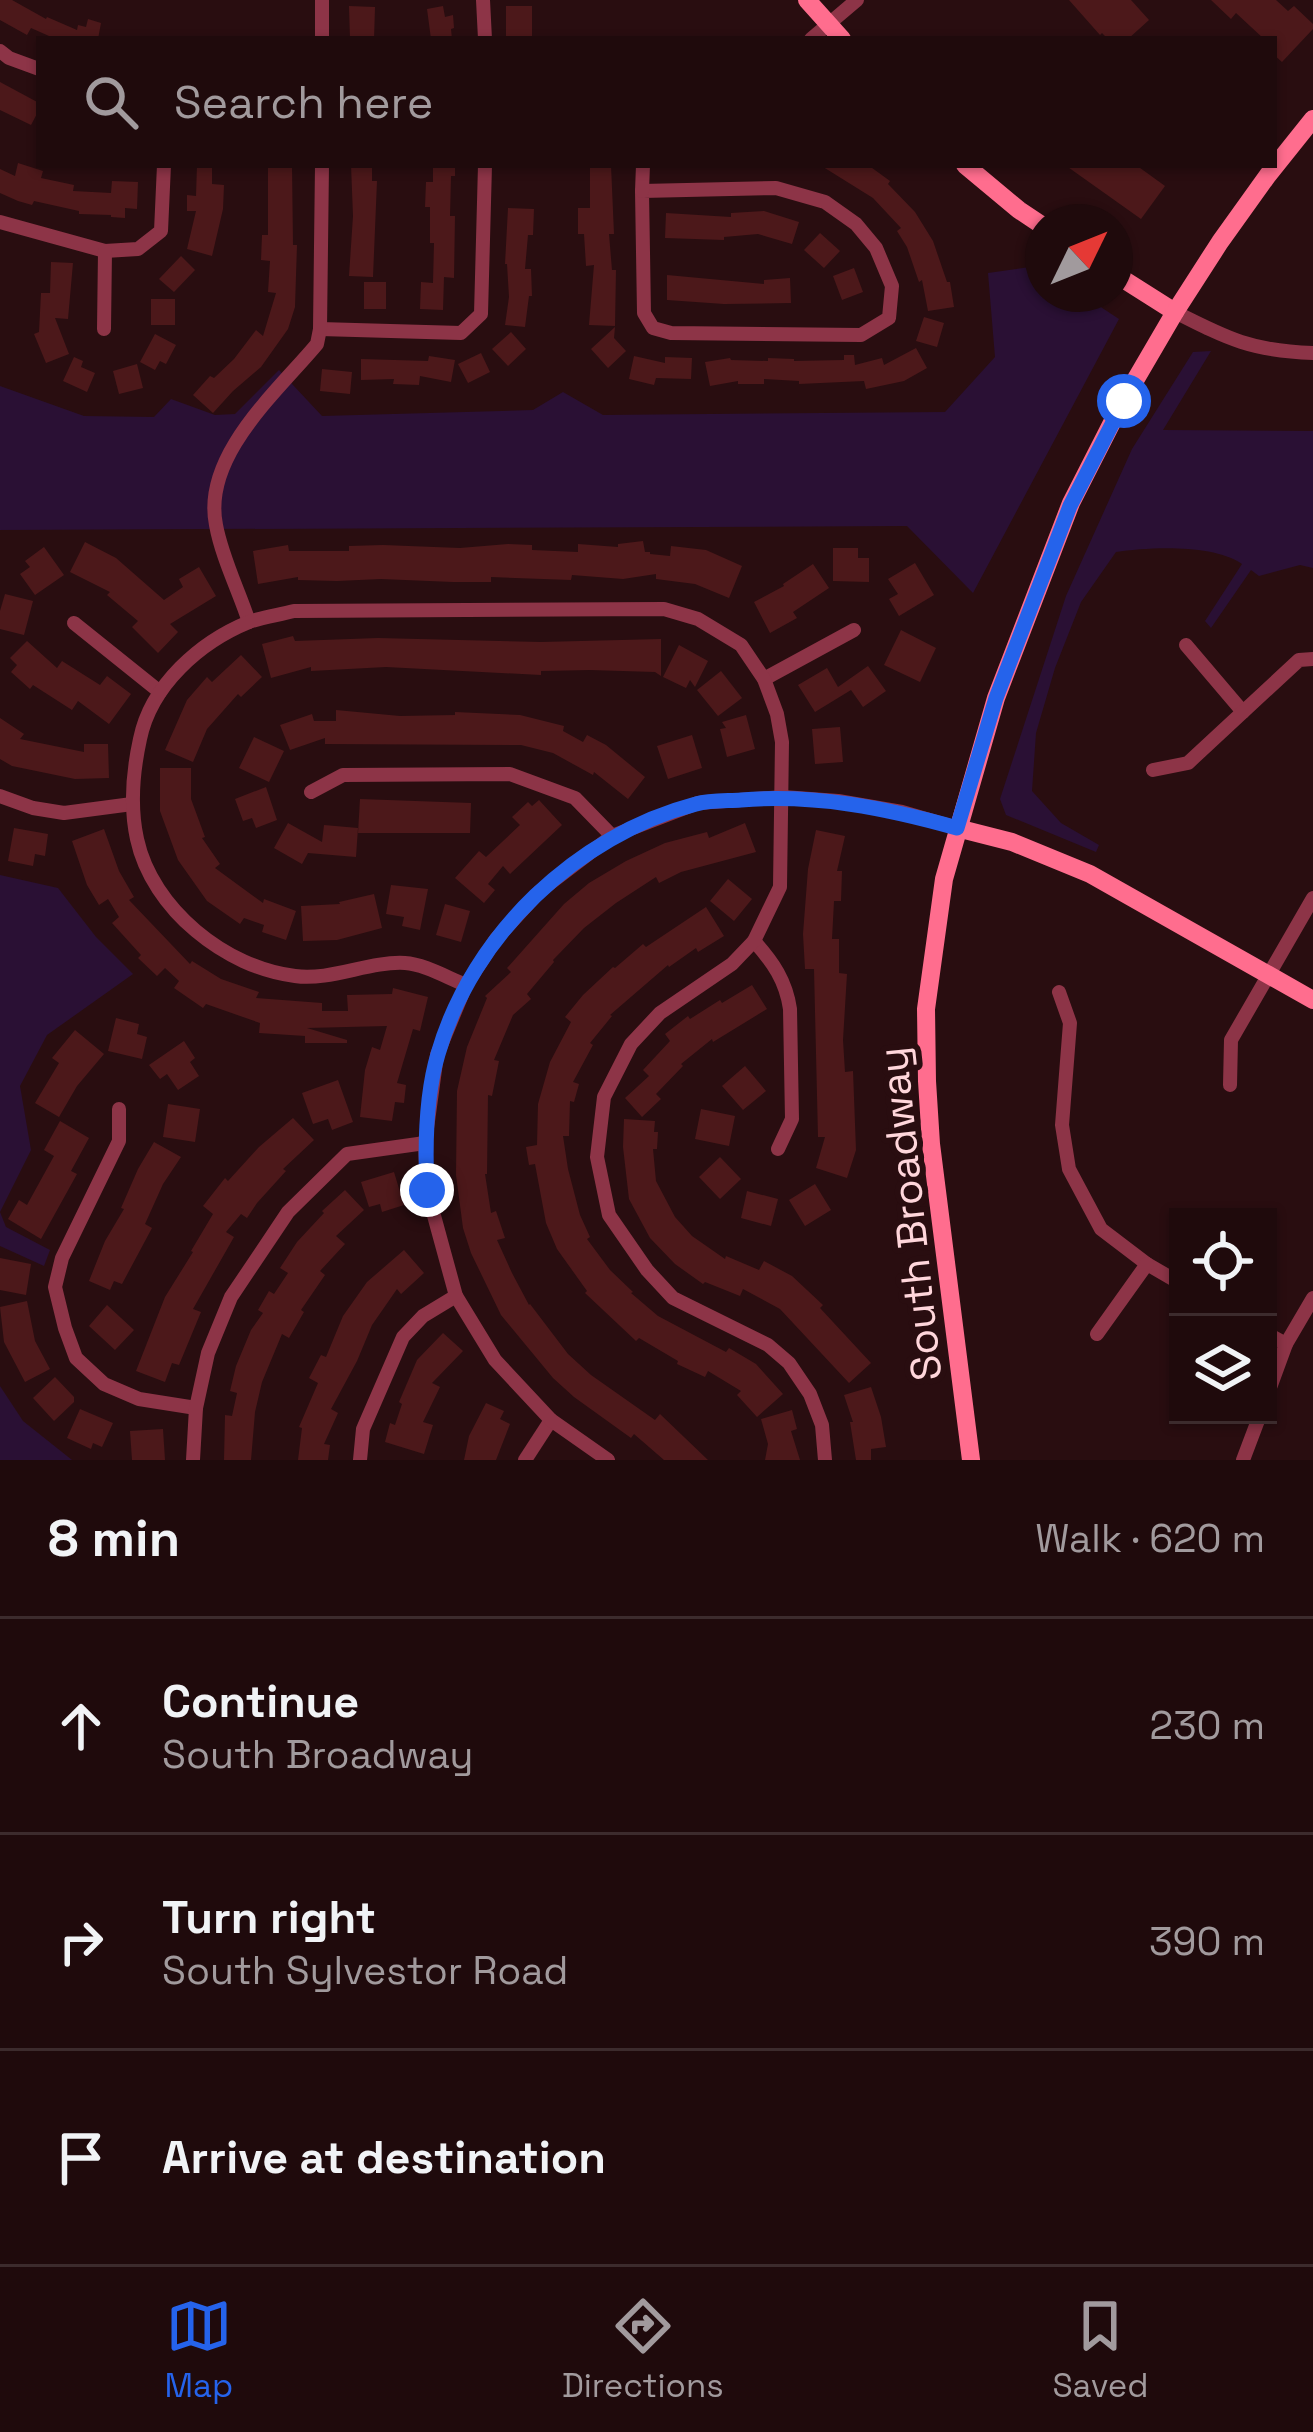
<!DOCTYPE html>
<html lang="en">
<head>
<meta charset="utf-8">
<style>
  body { margin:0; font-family:"Space Grotesk",sans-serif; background:#271315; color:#f1f3f6 }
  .controls { position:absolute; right:36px; bottom:36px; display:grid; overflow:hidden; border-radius:0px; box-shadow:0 3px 9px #0004 }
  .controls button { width:108px; height:108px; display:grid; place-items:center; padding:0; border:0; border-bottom:3px solid #3c2b2d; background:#1f0a0c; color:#f1f3f6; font:60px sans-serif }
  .compass { position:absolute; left:1025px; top:204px; width:108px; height:108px; border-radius:50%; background:#1f0a0c; box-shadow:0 3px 9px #0004; rotate:47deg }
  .stop { position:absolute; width:36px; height:36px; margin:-27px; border:9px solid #2563eb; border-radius:50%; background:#fff }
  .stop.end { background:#2563eb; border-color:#fff; box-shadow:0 3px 12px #0008 }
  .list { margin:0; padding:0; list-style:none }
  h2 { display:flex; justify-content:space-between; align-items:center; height:156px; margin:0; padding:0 48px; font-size:51px }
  h2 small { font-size:39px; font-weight:400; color:#a19a9d }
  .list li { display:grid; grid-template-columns:78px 1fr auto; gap:36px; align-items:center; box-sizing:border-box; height:216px; padding:0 48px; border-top:3px solid #3c2b2d }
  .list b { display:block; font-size:45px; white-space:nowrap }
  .list p { margin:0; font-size:39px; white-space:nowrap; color:#a19a9d }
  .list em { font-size:39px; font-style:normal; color:#a19a9d }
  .icon { flex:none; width:66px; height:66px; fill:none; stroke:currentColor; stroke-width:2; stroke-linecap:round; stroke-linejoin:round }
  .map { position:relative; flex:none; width:1313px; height:1460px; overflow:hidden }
  .search { position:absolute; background:#1f0a0c; box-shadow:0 3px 9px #0004; left:36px; right:36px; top:36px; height:132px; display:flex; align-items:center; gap:30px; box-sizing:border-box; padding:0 42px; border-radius:0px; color:#a19a9d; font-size:45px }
  .sheet { height:804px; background:#1f0a0c }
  nav { display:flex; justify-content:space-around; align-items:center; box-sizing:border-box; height:168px; border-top:3px solid #3c2b2d; background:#1f0a0c; font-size:33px; color:#a19a9d }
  nav a { display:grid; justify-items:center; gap:6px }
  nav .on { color:#2563eb }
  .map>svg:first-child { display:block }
  .green { fill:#2a1034 }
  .building { fill:#4c181a }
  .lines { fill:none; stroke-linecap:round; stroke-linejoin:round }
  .street { stroke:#8d3447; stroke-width:14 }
  .secondary { stroke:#ff6d8e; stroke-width:18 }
  .route { stroke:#2563eb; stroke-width:15 }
  .labels { text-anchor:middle; stroke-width:12; stroke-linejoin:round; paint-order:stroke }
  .street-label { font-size:42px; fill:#ffd6db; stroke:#290d10 }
</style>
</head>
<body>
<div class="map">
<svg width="1313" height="1460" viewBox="0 0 1313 1460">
  <rect width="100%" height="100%" fill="#290d10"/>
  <g class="green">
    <polygon points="1037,266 1043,270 1043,294 1081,294 1119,319 973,593 907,526 0,530 0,386 84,416 154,417 171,399 215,415 235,414 279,370 322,416 533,410 563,392 603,415 945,412 995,357 988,273"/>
    <path d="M 1211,351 L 1163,430 L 1313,431 L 1313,568 L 1300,565 L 1259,576 L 1251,570 L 1211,628 L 1205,621 L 1242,564 C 1213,544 1150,547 1116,552 L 1081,602 L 1055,668 L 1036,733 L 1032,791 L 1061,823 L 1099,845 L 1096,852 L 1006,815 L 1000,799 L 1066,596 L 1132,449 L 1193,352 Z"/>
    <polygon points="0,875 58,888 96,937 133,974 47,1035 20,1086 31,1150 0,1212 6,1227 50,1250 44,1266 0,1246"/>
    <polygon points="0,1386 23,1421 72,1460 0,1460"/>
  </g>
  <g class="building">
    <polygon points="0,0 12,0 46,19 47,17 77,30 78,25 86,27 88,19 101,23 98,39 48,39 49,36 31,28 27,35 0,20"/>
    <polygon points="1069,0 1131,0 1149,20 1128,39 1108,39 1102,33 1100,35"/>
    <polygon points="1211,0 1276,0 1288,11 1294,6 1313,24 1313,29 1282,62 1274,55 1274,39 1264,39 1236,13 1231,19"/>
    <polygon points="349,6 375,7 374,39 350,39"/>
    <polygon points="443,6 445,17 453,15 454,28 451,29 452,39 431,39 427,9"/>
    <rect x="506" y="6" width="26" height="33"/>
    <polygon points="0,82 39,103 39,110 31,125 0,110"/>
    <polygon points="18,163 43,171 41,178 74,185 73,191 111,193 112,181 138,182 137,209 125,208 125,218 111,217 111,215 79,214 79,211 34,201 32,205 18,201 0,193 0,169 15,176"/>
    <polygon points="197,165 212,165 212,184 224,185 223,209 212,256 187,249 196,211 187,211 187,195 196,196"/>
    <polygon points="268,165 292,165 293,245 297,245 295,307 288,329 261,367 233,391 213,413 193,395 210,376 214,378 234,359 256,330 263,336 276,293 268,292 270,261 261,260 262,235 268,235"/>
    <polygon points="351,165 372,165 372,181 377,181 373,277 349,276 353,216"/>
    <polygon points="433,165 455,165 455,176 451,176 450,216 455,216 454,278 444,277 443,310 420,309 421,282 433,283 434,243 430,243 430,207 425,207 426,182 433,182"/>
    <polygon points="590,165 611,165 614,234 609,234 612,270 616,270 615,326 589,325 594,265 586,266 584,234 578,234 578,208 590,208"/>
    <polygon points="820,165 868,165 890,181 888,184 915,212 933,241 947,282 950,282 954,307 928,311 922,280 919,282 907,247 897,231 901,228 873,198"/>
    <polygon points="1065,165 1136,165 1165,186 1141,219"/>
    <polygon points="508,208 534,209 533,235 528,235 525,269 531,269 532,296 529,296 525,327 505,325 509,297 507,264 505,264"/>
    <polygon points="764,211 799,222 792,244 758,234 724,237 724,240 665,238 666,213 731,217 731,213"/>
    <polygon points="820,233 840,251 824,268 804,250"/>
    <polygon points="181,256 195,270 174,292 159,279"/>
    <polygon points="51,262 73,263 68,319 55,318 69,354 46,363 34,334 39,332 41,293 50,293"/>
    <polygon points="854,268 863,292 842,300 833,276"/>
    <polygon points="667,275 764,284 764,280 790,278 791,303 724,304 667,300"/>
    <rect x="364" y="282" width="22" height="27"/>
    <rect x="151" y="299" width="24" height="26"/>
    <polygon points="924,317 944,323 937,347 916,341"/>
    <polygon points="615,327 614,338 626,351 608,368 591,349"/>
    <polygon points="511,332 526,349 508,366 492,349"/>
    <polygon points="155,334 176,345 166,364 160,361 155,370 140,362"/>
    <polygon points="916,348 927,368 904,381 866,389 864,381 799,384 799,381 764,379 764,384 738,384 738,381 710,386 705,362 730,358 731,360 768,361 768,358 794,359 794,361 844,360 844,355 854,355 855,365 882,358 884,365"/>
    <polygon points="481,353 490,372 468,383 458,364"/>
    <polygon points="429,356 455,360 451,382 420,376 419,385 393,384 394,379 361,380 361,359 428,361"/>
    <polygon points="634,356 665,363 665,357 692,358 691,379 656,378 654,385 629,379"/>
    <polygon points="74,357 83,361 81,367 95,373 87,392 63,381"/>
    <polygon points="137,364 143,388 119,394 113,371"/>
    <polygon points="322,369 352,372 350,394 320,391"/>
    <polygon points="643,541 645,552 650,552 650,554 670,556 671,546 706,550 742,566 729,598 695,584 656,579 656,574 623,579 572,575 571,580 491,577 491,582 453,582 381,579 337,581 298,580 298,577 258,584 253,551 288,545 289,551 349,551 349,546 383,545 460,548 508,544 532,545 532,550 578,552 578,544 618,547 618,544"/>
    <polygon points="85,542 116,558 164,600 183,587 179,579 199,567 216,596 170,624 178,632 158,653 132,627 138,621 107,595 110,592 70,572"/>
    <polygon points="44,547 64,575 35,595 20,574 30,567 25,561"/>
    <polygon points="833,548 858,548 858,558 869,558 869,582 833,581"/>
    <polygon points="915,563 934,595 899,616 889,599 898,594 888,579"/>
    <polygon points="813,564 829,588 793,612 797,618 770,633 754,602 784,586 783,584"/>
    <polygon points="5,594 33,601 24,635 0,629 0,611"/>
    <polygon points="901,630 936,648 920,682 884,665"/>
    <polygon points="293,636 295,641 378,638 541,642 661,639 661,676 655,672 590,670 541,671 541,675 386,667 311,671 311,667 271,678 262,644"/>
    <polygon points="27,641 57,668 62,661 100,685 107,676 131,694 109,724 78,701 72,710 33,685 30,689 11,672 17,665 10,658"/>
    <polygon points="679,645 708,661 695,687 690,680 686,688 663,677"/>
    <polygon points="241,655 262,677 241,697 238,694 207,729 193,762 165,750 187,700 207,677 212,682"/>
    <polygon points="868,666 886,691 863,707 851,690 815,712 798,685 827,668 838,687"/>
    <polygon points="721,671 742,698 718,716 697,690"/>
    <polygon points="336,710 400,716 455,715 455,712 520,715 564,726 563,731 583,742 587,735 606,745 645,777 628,799 594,772 593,775 553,753 521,745 325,744 325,738 290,750 280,725 312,714 314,721 336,721"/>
    <polygon points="746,715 755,749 727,757 720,729 726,728 722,722"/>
    <polygon points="0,718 24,734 20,739 84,752 84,744 108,744 109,778 75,779 12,766 0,759"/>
    <polygon points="840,727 843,762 815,764 812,729"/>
    <polygon points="692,735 702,768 668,779 657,746"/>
    <polygon points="254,737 284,751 269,782 239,768"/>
    <polygon points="160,768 191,768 191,799 205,837 202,838 220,864 215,868 263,903 264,899 296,911 286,940 262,932 264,925 244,918 240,924 207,901 178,860 160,811"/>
    <polygon points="266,787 277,820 256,828 252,818 243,821 235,799"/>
    <polygon points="360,799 471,803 470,833 358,833"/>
    <polygon points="539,800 562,825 510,874 503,866 488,884 495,890 484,903 455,878 479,851 486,857 520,825 512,817 528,802 532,806"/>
    <polygon points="288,823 322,842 324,825 358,828 356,857 308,853 302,864 274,848"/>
    <polygon points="745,823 756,852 681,872 659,883 656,877 616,903 584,928 553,960 554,962 527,994 531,999 513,1015 494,1060 499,1061 492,1096 488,1095 487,1174 485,1174 491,1213 496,1211 505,1238 497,1240 512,1273 529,1305 530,1304 568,1354 591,1375 655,1420 660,1414 708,1460 664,1460 634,1434 631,1438 574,1397 553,1378 501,1315 471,1253 463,1228 456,1175 457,1091 467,1047 487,998 485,996 511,972 507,968 564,904 589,883 626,861 665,843 707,832 709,838"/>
    <polygon points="14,828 48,834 45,856 35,854 33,866 8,861"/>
    <polygon points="104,829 119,871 134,897 129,900 190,964 192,961 221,979 259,992 256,998 322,1003 322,1011 348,1011 347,995 392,994 393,988 428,997 420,1031 413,1029 397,1083 406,1085 404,1103 395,1102 392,1121 360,1117 365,1070 372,1047 380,1050 387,1026 307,1028 347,1040 347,1043 305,1043 305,1036 259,1033 260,1023 206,1004 203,1008 174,988 179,981 165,968 157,976 138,958 141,955 112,923 119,917 108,899 99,905 87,885 72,841"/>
    <polygon points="816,830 845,836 837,871 842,871 841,901 834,901 832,939 839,939 839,973 847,974 843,1040 845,1072 853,1071 856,1150 847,1178 816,1168 825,1137 818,1137 814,969 805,969 803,934 808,869"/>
    <polygon points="728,879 752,899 734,921 710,901"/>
    <polygon points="391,885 428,889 420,930 402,926 404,917 386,914"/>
    <polygon points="374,894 382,928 337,940 303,941 301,906 340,904 339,902"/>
    <polygon points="445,904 470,911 461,942 436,935"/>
    <polygon points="706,907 724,936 698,952 696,948 669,967 668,965 610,1015 612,1016 590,1043 593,1045 573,1082 579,1084 574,1102 570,1101 569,1136 563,1136 568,1169 580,1215 590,1237 587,1239 610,1270 633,1292 631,1293 658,1316 726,1352 729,1348 756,1364 783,1394 757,1417 737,1395 741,1391 708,1371 705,1377 677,1364 678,1361 639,1338 636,1341 585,1293 587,1291 557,1249 546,1223 535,1164 529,1165 526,1147 537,1145 538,1104 550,1062 571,1022 565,1017 583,995 613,967 615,968 643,944 646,947"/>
    <polygon points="752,985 767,1009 713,1042 712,1039 681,1064 683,1066 656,1094 661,1099 642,1117 625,1098 649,1076 643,1070 670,1041 665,1034 688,1016 690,1019 720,1000 722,1003"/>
    <polygon points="116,1018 139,1024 137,1034 147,1037 142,1059 108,1051"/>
    <polygon points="75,1030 104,1054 77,1086 59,1117 35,1103 59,1063 52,1058"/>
    <polygon points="184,1041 195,1058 190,1062 199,1076 178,1090 167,1074 160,1079 149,1065"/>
    <polygon points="745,1066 766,1091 743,1110 722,1086"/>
    <polygon points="338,1080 353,1122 332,1130 328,1119 313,1124 302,1093"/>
    <polygon points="168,1104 200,1109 195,1142 163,1137"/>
    <polygon points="701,1109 735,1116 729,1146 695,1139"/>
    <polygon points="293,1118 314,1140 283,1169 286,1171 257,1203 247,1218 241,1214 226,1232 234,1237 193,1309 201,1312 179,1365 172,1363 165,1382 136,1371 165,1297 193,1252 191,1251 213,1214 203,1206 225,1178 228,1181 259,1147"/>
    <polygon points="624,1119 655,1121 654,1132 658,1132 657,1149 653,1149 656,1181 675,1217 692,1236 725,1259 726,1256 759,1270 764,1261 792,1276 823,1305 820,1308 871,1363 849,1383 780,1309 743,1289 740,1296 705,1282 703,1284 675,1264 650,1238 629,1199 623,1147"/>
    <polygon points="60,1121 89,1138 71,1171 77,1174 41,1239 8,1219 19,1200 27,1205 54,1156 44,1150"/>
    <polygon points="154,1142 181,1157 163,1184 145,1224 152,1228 122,1284 114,1281 110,1290 89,1281 105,1241 124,1209 121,1208 138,1169"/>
    <polygon points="720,1157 741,1179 720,1199 699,1177"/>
    <polygon points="394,1172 404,1205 382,1212 380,1204 369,1207 361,1182"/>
    <polygon points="815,1184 831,1210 805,1226 789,1200"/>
    <polygon points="345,1190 364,1210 336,1236 345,1244 320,1271 325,1275 301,1310 304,1312 289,1338 282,1334 262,1382 255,1412 251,1460 224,1460 225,1415 232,1416 237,1393 230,1391 236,1366 251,1330 263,1313 258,1310 269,1291 274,1294 288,1273 280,1268 297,1242 324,1213 322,1211"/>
    <polygon points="747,1191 778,1199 771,1226 741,1218"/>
    <polygon points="404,1250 424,1273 401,1294 397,1289 372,1325 357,1361 331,1409 338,1413 324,1444 330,1445 328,1460 298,1460 302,1428 299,1427 318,1383 309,1378 321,1355 326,1357 343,1316 367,1282"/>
    <polygon points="0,1258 31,1264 26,1295 0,1290"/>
    <polygon points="27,1301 35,1341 50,1369 25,1382 4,1342 0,1307"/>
    <polygon points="107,1305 134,1330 115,1350 89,1326"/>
    <polygon points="443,1333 463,1351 432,1383 440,1387 423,1422 433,1425 424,1454 385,1442 390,1423 395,1425 402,1404 399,1402 417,1360"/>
    <polygon points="55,1377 74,1397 74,1402 54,1421 33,1398"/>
    <polygon points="871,1387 881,1417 886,1447 871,1449 871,1460 856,1460 850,1422 853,1422 844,1395"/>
    <polygon points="486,1403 504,1411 500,1419 510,1424 496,1460 464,1460 469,1436"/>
    <polygon points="80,1409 113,1423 102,1447 93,1443 91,1449 67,1438"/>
    <polygon points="792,1410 797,1429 791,1431 800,1460 765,1460 768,1444 761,1419"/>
    <polygon points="163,1429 165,1460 132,1460 130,1431"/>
  </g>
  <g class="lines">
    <g class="street">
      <polyline points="322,0 322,39"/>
      <polyline points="483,0 485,39"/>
      <polyline points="811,39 857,0"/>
      <polyline points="0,51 9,58 39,69"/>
      <polygon points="776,188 825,202 856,224 876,248 892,286 889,318 861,335 671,333 653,328 644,313 642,191"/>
      <polyline points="642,191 643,165"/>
      <polyline points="0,222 105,251 138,249 161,231 164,165"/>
      <path d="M 1175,312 C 1228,339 1252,351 1313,353"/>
      <polyline points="104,329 105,251"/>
      <polyline points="320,329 461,333 481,314 485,165"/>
      <path d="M 249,622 C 239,591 222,558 216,525 C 202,456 277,392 317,344 L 320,329 L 322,165"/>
      <polyline points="74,623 160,692"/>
      <polyline points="1186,645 1243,712"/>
      <polyline points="764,679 854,630"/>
      <polyline points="1153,770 1188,763 1299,660 1313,659"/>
      <polyline points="311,792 343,775 510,774 575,798 612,836"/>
      <polyline points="0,796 33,808 64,813 132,804"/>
      <path d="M 754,941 C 773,962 786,981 790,1009 L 792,1119 L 778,1149"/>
      <path d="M 466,985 C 448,978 424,964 405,963 C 369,961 331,981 295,976 C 226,968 152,909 137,839 C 130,807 133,771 140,739 C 151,685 200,642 249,622 C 263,617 279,615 294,611 L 664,609 L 698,619 L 741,645 L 764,679 L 777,714 L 782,742 L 780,887 L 754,941 L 732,964 L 660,1013 L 631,1044 L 604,1097 L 597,1157 L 609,1215 L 647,1270 L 673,1298 L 768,1345 L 789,1363 L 810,1394 L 822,1425 L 825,1460"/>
      <polyline points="1059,992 1070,1023 1062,1125 1069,1169 1101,1229 1147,1264 1178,1282"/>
      <polyline points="1230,1085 1231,1040 1313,898"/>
      <polyline points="119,1109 119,1141 62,1258 55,1287 65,1328 76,1358 104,1384 139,1399 196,1408"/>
      <polyline points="1097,1334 1147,1264"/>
      <polyline points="1268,1334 1286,1344"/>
      <polyline points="1268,1393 1286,1344 1313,1298"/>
      <polyline points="193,1460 196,1408 208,1353 231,1297 288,1212 347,1154 425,1143"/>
      <polyline points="360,1460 363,1429 403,1337 423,1316 456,1296"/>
      <polyline points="525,1460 551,1420"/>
      <polyline points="608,1460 551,1420 495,1360 456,1296 427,1190 425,1143 437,1055 466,985 496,939 540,891 612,836 698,803 783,797 838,801 902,812 957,828"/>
      <polyline points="1243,1460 1260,1415"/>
    </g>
    <g class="secondary">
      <polyline points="807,0 842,39"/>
      <polyline points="965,165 1019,210 1043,226"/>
      <polyline points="1115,274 1175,312"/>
      <polyline points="957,828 1012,842 1090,874 1313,1000"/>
      <polyline points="971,1460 931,1144 927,1081 926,1009 944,879 996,698 1071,503 1123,401 1175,312 1220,242 1268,175 1313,119"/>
    </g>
  </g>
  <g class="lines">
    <path class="route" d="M 427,1190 C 425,1148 426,1094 438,1054 C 472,935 577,835 696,804 C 710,800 727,801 741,800 C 816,794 886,808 957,828 L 996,698 L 1070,506 L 1124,401"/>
  </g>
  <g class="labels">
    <g class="street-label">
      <text transform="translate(909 1214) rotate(-96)" y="15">South Broadway</text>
    </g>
  </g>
</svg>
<div class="controls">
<button><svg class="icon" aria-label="locate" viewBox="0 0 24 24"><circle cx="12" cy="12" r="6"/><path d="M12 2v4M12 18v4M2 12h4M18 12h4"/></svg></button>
<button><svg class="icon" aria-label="layers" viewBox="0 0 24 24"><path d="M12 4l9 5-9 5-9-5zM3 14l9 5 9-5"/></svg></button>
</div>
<svg class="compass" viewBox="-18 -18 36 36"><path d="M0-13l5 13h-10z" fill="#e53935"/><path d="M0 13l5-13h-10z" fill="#a19a9d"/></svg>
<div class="stop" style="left:1124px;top:401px"></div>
<div class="stop end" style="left:427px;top:1190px"></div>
<div class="search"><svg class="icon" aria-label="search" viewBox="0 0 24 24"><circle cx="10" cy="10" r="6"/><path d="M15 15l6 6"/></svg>Search here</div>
</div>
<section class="sheet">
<h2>8 min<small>Walk · 620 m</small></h2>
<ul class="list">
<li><svg class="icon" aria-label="ahead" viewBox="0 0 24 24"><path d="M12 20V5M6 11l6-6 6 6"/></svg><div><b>Continue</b><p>South Broadway</p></div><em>230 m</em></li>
<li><svg class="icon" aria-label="right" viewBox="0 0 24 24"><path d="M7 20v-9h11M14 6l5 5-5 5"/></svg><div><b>Turn right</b><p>South Sylvestor Road</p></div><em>390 m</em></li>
<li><svg class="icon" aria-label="arrive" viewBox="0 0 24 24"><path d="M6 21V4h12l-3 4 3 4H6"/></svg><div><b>Arrive at destination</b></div></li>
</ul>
</section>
<nav>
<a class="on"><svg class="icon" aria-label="map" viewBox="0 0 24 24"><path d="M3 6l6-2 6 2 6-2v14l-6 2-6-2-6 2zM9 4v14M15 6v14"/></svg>Map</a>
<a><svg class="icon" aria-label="directions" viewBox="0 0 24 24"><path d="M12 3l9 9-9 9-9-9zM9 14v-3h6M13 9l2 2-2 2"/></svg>Directions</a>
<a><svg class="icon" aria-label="saved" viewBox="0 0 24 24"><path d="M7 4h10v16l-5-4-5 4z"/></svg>Saved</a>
</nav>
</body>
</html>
